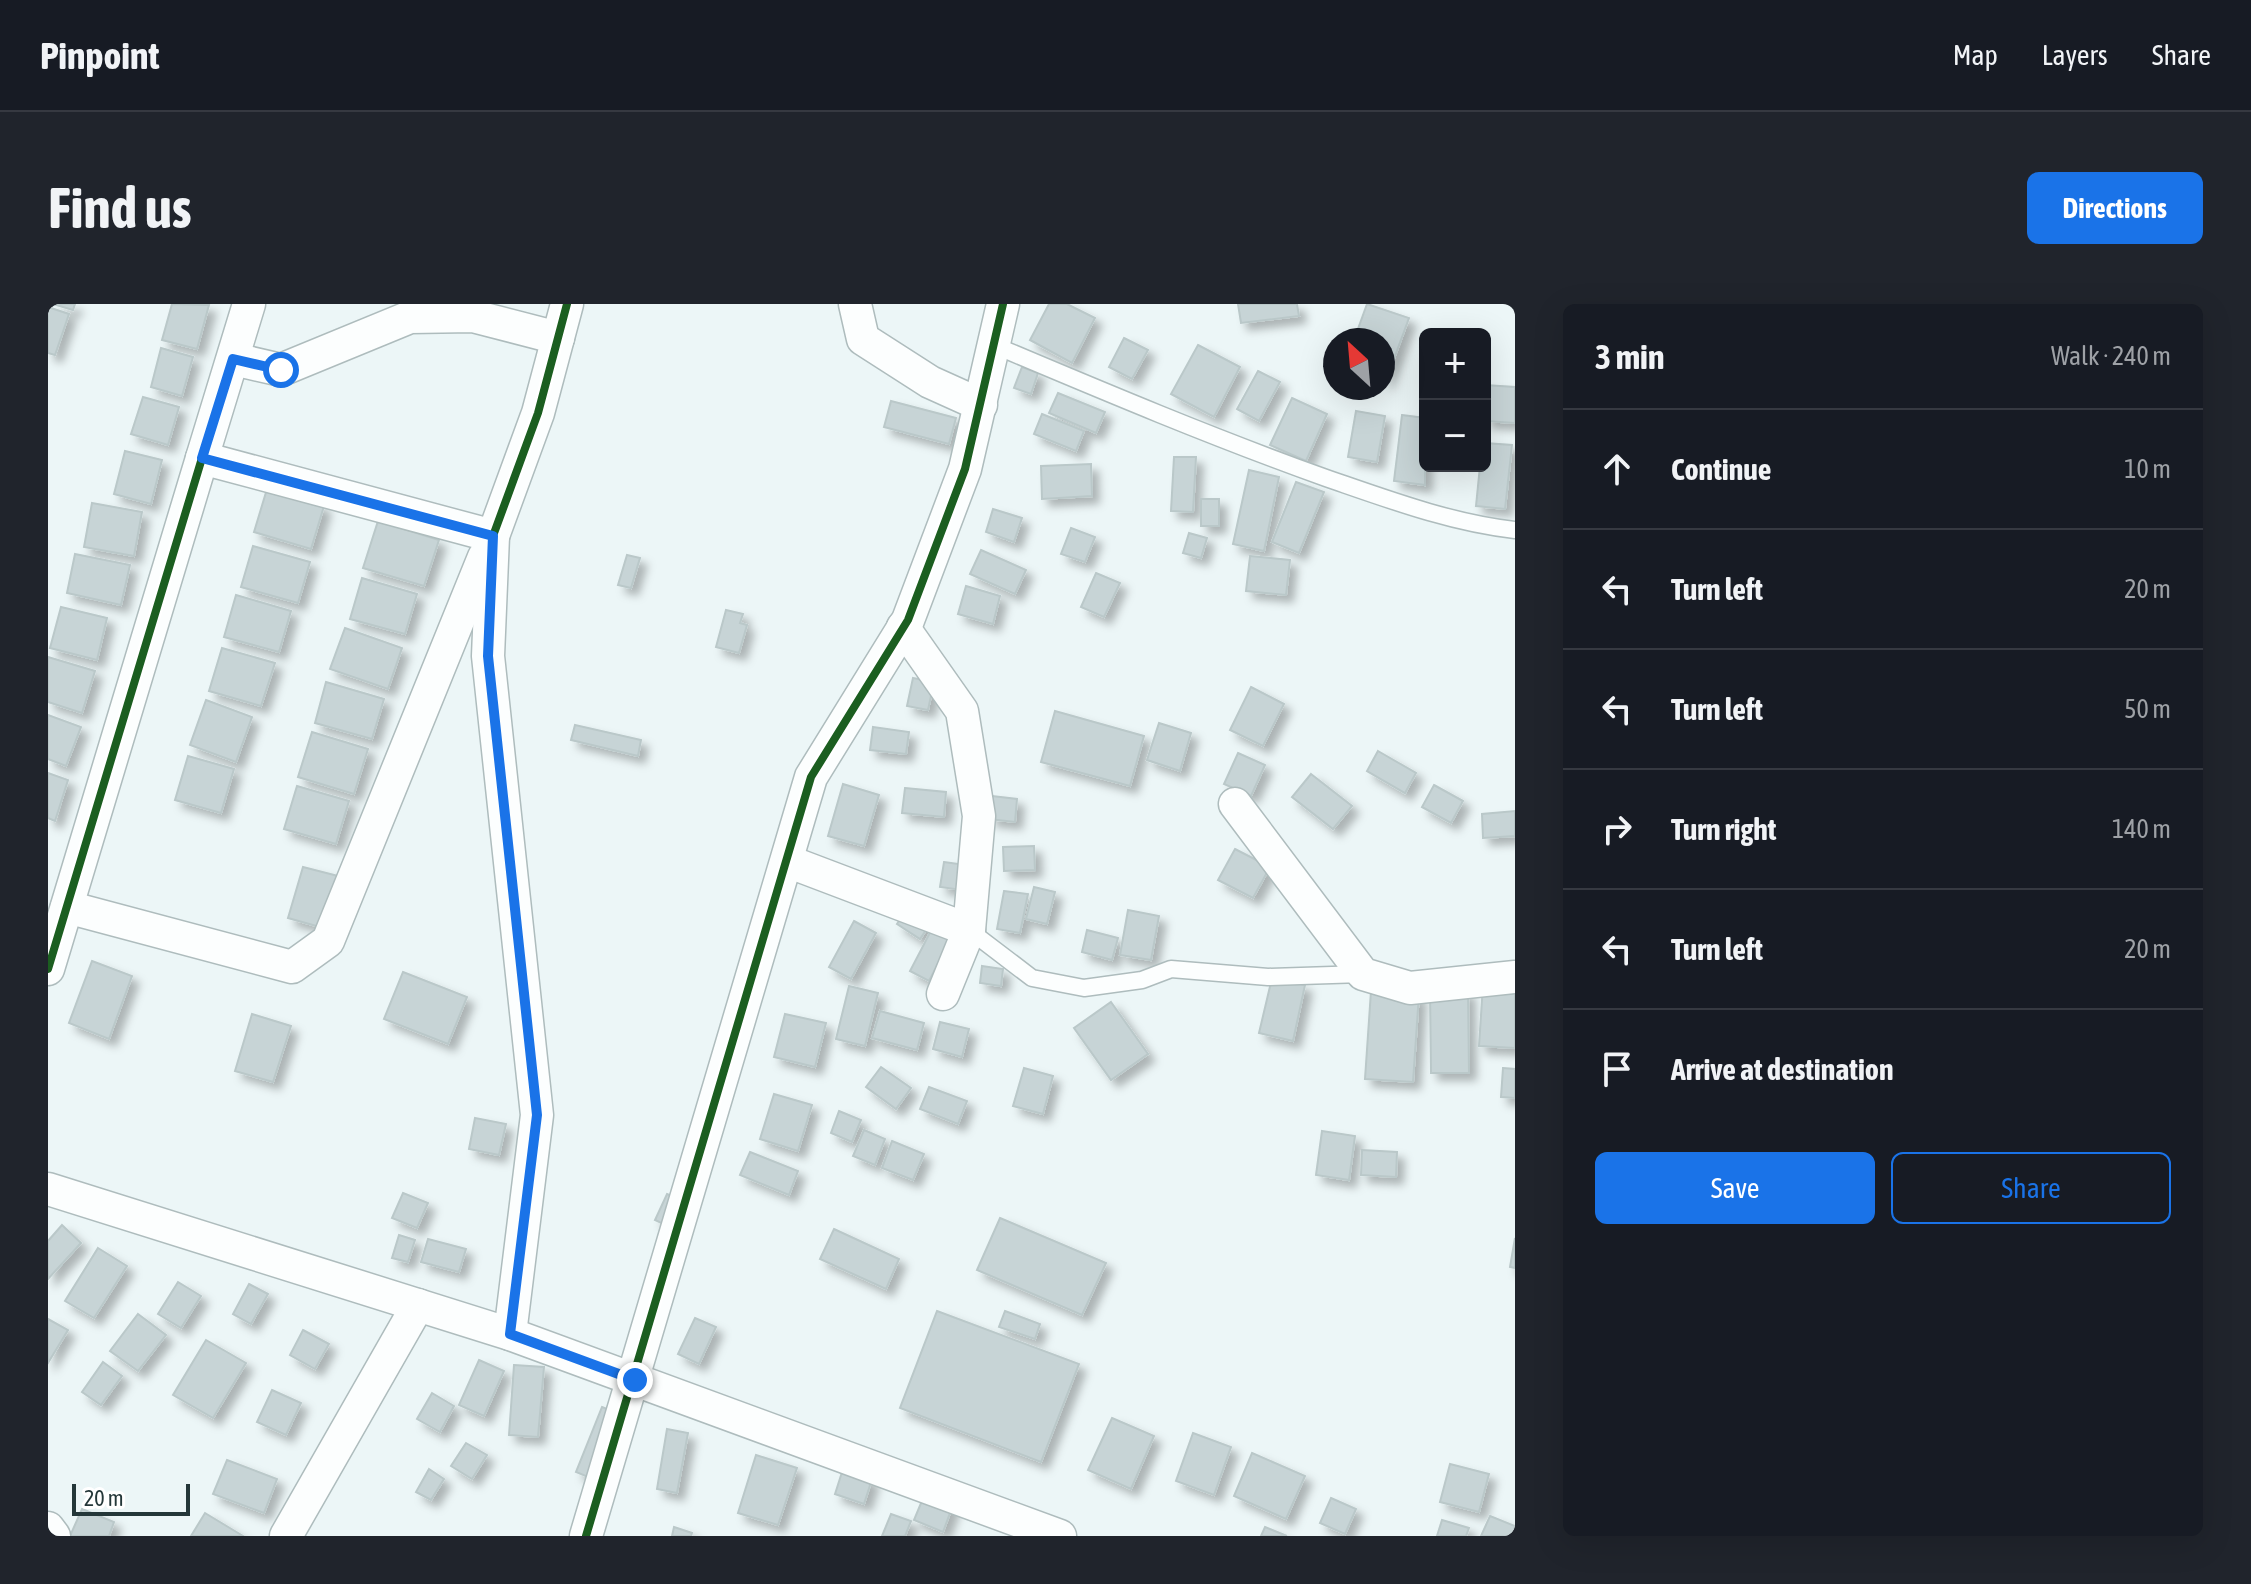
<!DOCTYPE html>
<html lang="en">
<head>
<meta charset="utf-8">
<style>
  body { margin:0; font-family:"Asap Condensed",sans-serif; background:#20242c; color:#f1f3f6 }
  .controls { position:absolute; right:24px; top:24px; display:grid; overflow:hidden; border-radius:12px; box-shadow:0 8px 32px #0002 }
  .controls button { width:72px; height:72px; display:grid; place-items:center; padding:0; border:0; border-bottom:2px solid #363941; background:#171b24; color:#f1f3f6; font:40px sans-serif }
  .compass { position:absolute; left:1275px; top:24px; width:72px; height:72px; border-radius:50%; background:#171b24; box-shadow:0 8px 32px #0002; rotate:334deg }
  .scale { position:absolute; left:24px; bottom:20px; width:118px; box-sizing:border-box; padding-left:8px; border:4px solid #243739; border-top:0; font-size:22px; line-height:28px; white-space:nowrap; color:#243739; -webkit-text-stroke:6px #fff; paint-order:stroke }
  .stop { position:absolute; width:24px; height:24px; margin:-18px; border:6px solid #1a73e8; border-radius:50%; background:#fff }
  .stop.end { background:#1a73e8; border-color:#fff; box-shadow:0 2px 8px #0008 }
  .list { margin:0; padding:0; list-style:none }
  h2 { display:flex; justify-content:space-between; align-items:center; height:104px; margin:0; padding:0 32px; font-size:34px }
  h2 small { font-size:26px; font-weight:400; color:#9ea1a6 }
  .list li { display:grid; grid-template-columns:52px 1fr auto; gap:24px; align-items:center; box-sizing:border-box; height:120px; padding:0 32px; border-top:2px solid #363941 }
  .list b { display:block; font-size:30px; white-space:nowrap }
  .list em { font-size:26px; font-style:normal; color:#9ea1a6 }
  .actions { display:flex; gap:16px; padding:24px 32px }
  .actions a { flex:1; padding:18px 0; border:2px solid #1a73e8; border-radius:12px; text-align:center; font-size:28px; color:#1a73e8 }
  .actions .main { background:#1a73e8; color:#fff }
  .icon { flex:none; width:44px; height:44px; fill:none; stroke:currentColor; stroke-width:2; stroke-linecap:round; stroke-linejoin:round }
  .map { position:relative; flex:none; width:1467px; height:1232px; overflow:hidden; border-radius:12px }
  header { display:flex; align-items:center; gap:48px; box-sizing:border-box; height:112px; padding:0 40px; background:#171b24; border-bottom:2px solid #363941 }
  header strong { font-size:38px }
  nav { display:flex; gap:44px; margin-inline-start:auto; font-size:28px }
  .intro { display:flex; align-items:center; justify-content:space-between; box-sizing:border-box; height:192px; padding:0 48px }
  h1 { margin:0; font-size:56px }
  .button { padding:20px 36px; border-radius:12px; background:#1a73e8; color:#fff; font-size:28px; font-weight:700 }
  main { display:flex; gap:48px; padding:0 48px }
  aside { flex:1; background:#171b24; border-radius:12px; box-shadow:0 8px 32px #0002 }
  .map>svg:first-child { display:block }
  .building { fill:#c7d4d6; stroke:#bac8c9; stroke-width:2; filter:url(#shadow) }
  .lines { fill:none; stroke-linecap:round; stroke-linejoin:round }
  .service-casing { stroke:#aebcbd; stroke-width:19 }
  .minor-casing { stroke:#aebcbd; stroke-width:35 }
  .service { stroke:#fcfefe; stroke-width:16 }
  .minor { stroke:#fcfefe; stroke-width:32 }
  .cycleway-casing { stroke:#fff; stroke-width:13 }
  .cycleway { stroke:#1b5e20; stroke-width:8 }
  .route { stroke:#1a73e8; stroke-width:10 }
</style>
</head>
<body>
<header>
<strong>Pinpoint</strong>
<nav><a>Map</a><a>Layers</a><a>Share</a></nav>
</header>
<div class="intro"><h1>Find us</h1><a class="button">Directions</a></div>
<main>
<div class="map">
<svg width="1467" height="1232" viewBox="0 0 1467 1232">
  <defs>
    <filter id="shadow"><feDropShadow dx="7" dy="7" stdDeviation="4" flood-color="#0004"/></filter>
  </defs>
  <rect width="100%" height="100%" fill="#ecf6f7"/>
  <g class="building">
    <polygon points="5,0 27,0 25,6"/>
    <polygon points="124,0 161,1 149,45 114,36"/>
    <polygon points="1001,0 1019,0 1047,14 1024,59 982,36"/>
    <polygon points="1190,0 1249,0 1251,12 1193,19"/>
    <polygon points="1319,0 1361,14 1337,79 1335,36 1306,36"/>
    <polygon points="0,3 21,10 7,51 0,49"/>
    <polygon points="1076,34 1100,46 1084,75 1061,63"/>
    <polygon points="1150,41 1192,63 1166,113 1123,90"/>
    <polygon points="113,44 145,53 134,92 103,83"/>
    <polygon points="974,63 990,69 983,90 966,84"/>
    <polygon points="1210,67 1232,78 1211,117 1189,105"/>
    <polygon points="1437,81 1467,83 1467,119 1437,117"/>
    <polygon points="1010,89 1057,108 1048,129 1001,109"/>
    <polygon points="95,93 131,103 120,141 83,130"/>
    <polygon points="1244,94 1279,110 1258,157 1222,141"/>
    <polygon points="843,97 908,114 901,140 836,123"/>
    <polygon points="1308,107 1337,112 1329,158 1300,153"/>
    <polygon points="994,110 1036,127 1028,147 986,130"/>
    <polygon points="1354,111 1377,114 1377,181 1346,177"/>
    <polygon points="1437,139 1464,141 1457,205 1428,202 1432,162 1437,162"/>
    <polygon points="77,147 114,156 103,200 66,190"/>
    <polygon points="1126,153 1148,153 1145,208 1123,207"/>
    <polygon points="1043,160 1044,192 994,195 993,162"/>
    <polygon points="1201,166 1231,173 1216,247 1185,240"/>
    <polygon points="1248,178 1276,188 1251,249 1224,238"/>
    <polygon points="219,185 276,202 263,245 206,228"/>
    <rect x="1153" y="195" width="18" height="27"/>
    <polygon points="44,199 94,208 86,252 36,243"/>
    <polygon points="945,205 974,214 966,238 938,228"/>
    <polygon points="330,217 391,236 376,282 315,264"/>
    <polygon points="1023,224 1047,233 1037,258 1013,250"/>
    <polygon points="1141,229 1159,234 1153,254 1135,249"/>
    <polygon points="205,242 262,258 250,299 193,283"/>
    <polygon points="933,246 978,266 967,290 922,270"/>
    <polygon points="27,250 82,261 73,301 19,289"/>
    <polygon points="579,251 592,254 583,284 570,281"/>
    <polygon points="1202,252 1242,256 1238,291 1198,287"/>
    <polygon points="1048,269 1072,279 1056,313 1033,303"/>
    <polygon points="314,274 369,290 357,330 302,315"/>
    <polygon points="918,282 952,292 945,320 910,310"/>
    <polygon points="188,291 243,307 231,348 176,333"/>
    <polygon points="13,303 59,314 49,356 2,344"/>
    <polygon points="678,306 695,310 692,319 699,321 691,349 668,343"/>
    <polygon points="297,324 354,344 340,385 282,365"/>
    <polygon points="174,344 227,359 213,402 161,387"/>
    <polygon points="0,353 47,367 34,409 0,398"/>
    <polygon points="865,374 886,378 880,406 859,402"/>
    <polygon points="278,378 336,395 324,435 267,419"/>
    <polygon points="1203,383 1236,400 1215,442 1182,426"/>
    <polygon points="158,396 204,413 188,458 142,441"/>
    <polygon points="1007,407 1096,432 1082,482 993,458"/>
    <polygon points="0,411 33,423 18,462 0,455"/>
    <polygon points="1111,419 1143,429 1132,467 1099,456"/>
    <polygon points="527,421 593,436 590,452 523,436"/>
    <polygon points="825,423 861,428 858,450 822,446"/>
    <polygon points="264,428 320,445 306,490 250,473"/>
    <polygon points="1330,447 1368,469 1357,489 1319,467"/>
    <polygon points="1190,449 1217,461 1203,492 1176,480"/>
    <polygon points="140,452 186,465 173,509 127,496"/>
    <polygon points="0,469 20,476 7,517 0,514"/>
    <polygon points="1263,470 1304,502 1285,525 1244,493"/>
    <polygon points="795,480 831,491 816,542 780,532"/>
    <polygon points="1386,481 1415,497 1403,519 1374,503"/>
    <polygon points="249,482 301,497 288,540 236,525"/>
    <polygon points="857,484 898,488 896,513 854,509"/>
    <polygon points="944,492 969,495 967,518 941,515"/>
    <polygon points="1467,507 1467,532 1435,534 1434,510"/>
    <polygon points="986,542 987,566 956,567 955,543"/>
    <polygon points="1187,545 1222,563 1205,594 1170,576"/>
    <polygon points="896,558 918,561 914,586 892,583"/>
    <polygon points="255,563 294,573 279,625 240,614"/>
    <polygon points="986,583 1007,588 999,620 978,615"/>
    <polygon points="956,587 980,590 972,629 949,625"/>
    <polygon points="859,605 882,620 872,635 849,620"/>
    <polygon points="1080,606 1111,612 1103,656 1072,651"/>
    <polygon points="806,617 828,629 803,675 781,663"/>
    <polygon points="887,619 906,629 881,677 862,667"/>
    <polygon points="1039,626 1070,634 1064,656 1034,648"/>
    <polygon points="44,657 84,672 61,735 21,719"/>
    <polygon points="934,662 955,665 953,682 932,679"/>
    <polygon points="355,668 419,693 400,740 336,715"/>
    <polygon points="1224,674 1257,681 1245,737 1211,729"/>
    <polygon points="1435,681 1467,683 1467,744 1431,742"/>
    <polygon points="801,682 830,689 817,742 788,735"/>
    <polygon points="1323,687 1371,690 1365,778 1317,775"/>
    <polygon points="1382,687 1420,687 1421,769 1383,769"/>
    <polygon points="1063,698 1100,750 1063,776 1026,724"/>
    <polygon points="832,707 876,719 869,746 824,734"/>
    <polygon points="204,710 243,722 225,778 187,767"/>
    <polygon points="737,710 778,719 767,763 726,753"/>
    <polygon points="892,718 921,725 914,753 885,745"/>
    <polygon points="833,763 863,784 848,805 818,783"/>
    <polygon points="976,764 1005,772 995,810 965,802"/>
    <polygon points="1455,764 1467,765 1467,794 1453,793"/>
    <polygon points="881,783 919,797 910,820 872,805"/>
    <polygon points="726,790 764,801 750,847 712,835"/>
    <polygon points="791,807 813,816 804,838 783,829"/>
    <polygon points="427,814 458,820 451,851 421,845"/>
    <polygon points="816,826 837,835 827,861 805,852"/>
    <polygon points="1274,827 1307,832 1301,876 1268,871"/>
    <polygon points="844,837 876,850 865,876 834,864"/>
    <polygon points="1314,846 1349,848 1348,873 1313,871"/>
    <polygon points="702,848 750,867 741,891 692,871"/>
    <polygon points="355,889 380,899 369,924 344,914"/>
    <polygon points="619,890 636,898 624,924 607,916"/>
    <polygon points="952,914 1058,959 1034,1011 929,966"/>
    <polygon points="14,921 33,939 0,975 0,937"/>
    <polygon points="786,925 851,955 838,985 772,955"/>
    <polygon points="351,931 367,936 360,958 344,954"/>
    <polygon points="1467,934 1467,964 1462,963"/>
    <polygon points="380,935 418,945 411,968 373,958"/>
    <polygon points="50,944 79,962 46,1014 17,997"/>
    <polygon points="130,978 153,992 133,1024 110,1010"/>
    <polygon points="201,980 220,990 203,1020 185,1010"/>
    <polygon points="889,1007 1031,1060 993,1158 852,1104"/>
    <polygon points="957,1007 992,1020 987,1035 951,1023"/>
    <polygon points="90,1010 118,1031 90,1067 62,1047"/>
    <polygon points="647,1014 668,1023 651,1060 630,1050"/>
    <polygon points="0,1015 20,1026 0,1059"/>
    <polygon points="255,1026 281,1040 267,1065 242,1051"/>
    <polygon points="158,1036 198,1059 165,1114 125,1091"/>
    <polygon points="431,1056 456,1067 436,1112 411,1101"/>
    <polygon points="55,1058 74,1072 53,1101 34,1088"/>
    <polygon points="466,1061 496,1063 490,1133 461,1131"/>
    <polygon points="224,1086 253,1099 238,1131 209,1118"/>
    <polygon points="384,1089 406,1102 392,1128 369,1115"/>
    <polygon points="554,1103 571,1110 545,1175 528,1168"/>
    <polygon points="1064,1114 1106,1132 1083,1185 1040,1166"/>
    <polygon points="619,1125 640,1129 629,1189 609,1185"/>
    <polygon points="1145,1129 1183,1143 1166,1191 1128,1177"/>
    <polygon points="418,1139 439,1151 424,1175 403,1162"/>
    <polygon points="1204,1149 1257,1172 1238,1215 1186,1192"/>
    <polygon points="708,1151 749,1164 730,1221 690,1209"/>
    <polygon points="179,1156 229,1175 216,1209 165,1190"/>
    <polygon points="1402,1160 1441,1170 1431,1208 1392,1198"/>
    <polygon points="381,1165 396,1175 383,1196 368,1188"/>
    <polygon points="795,1165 824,1175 816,1200 787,1190"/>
    <polygon points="878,1187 906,1198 895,1228 866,1216"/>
    <polygon points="1283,1194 1308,1205 1297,1230 1272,1219"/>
    <polygon points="34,1205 66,1218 61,1232 22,1232"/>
    <polygon points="157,1209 195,1232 143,1232"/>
    <polygon points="843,1210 863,1217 857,1232 834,1232"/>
    <polygon points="1442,1212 1467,1222 1465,1232 1433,1232"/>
    <polygon points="1394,1216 1421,1224 1418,1232 1389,1232"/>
    <polygon points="626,1223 644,1229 643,1232 624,1232"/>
    <polygon points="1217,1223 1239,1232 1213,1232"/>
  </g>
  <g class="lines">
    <g class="service-casing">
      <g id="service">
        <path d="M 948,42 C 1057,88 1166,134 1278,174 C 1339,195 1403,219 1467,226"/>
        <polyline points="921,626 984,674 1036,684 1094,676 1123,665 1220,673 1315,670"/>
      </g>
    </g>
    <g class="minor-casing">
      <g id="minor">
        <polyline points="807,0 815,35 882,78 933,101"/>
        <polyline points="185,55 233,66 362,13 425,12 510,34"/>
        <polyline points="154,154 201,0"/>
        <polyline points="445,232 440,352 489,811 462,1030"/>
        <polyline points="855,323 914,407 931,512 921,626 895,690"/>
        <polyline points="1187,500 1315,670 1362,684 1467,673"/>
        <polyline points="739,557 921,626"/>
        <polyline points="19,603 244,663 280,637 436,253"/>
        <polyline points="0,665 154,154 445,232 490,109 519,0"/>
        <polyline points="0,885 462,1030 1012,1232"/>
        <polyline points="0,1224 6,1232"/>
        <polyline points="238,1232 370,1001"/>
        <polyline points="538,1232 763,473 860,316 917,165 955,0"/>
      </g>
    </g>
    <use href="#service" class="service"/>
    <use href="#minor" class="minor"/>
    <g class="cycleway-casing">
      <g id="cycleway">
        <polyline points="0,665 154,154 445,232 490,109 519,0"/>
        <polyline points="538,1232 763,473 860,316 917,165 955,0"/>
      </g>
    </g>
    <use href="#cycleway" class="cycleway"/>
  </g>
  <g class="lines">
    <polyline class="route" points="233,66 185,55 154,154 445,232 440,352 489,811 462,1030 587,1076"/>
  </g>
</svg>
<div class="controls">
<button>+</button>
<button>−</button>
</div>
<svg class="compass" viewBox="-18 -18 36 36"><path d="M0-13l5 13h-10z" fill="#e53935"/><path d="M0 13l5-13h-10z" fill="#9ea1a6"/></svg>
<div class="scale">20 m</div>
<div class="stop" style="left:233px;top:66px"></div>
<div class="stop end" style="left:587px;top:1076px"></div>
</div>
<aside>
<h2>3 min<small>Walk · 240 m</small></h2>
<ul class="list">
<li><svg class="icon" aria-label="ahead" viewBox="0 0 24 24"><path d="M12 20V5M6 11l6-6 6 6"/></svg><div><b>Continue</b></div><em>10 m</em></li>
<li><svg class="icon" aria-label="left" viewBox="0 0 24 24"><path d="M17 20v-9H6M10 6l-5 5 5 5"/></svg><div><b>Turn left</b></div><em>20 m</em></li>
<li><svg class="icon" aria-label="left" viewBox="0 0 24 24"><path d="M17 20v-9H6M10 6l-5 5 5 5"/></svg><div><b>Turn left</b></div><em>50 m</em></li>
<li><svg class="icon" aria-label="right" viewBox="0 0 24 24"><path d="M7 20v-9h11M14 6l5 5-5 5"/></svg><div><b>Turn right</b></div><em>140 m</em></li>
<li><svg class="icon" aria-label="left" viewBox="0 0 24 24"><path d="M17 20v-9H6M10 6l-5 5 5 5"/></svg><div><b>Turn left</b></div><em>20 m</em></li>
<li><svg class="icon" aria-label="arrive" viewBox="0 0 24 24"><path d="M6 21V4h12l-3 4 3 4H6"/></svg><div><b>Arrive at destination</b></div></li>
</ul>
<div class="actions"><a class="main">Save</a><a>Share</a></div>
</aside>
</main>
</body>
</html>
